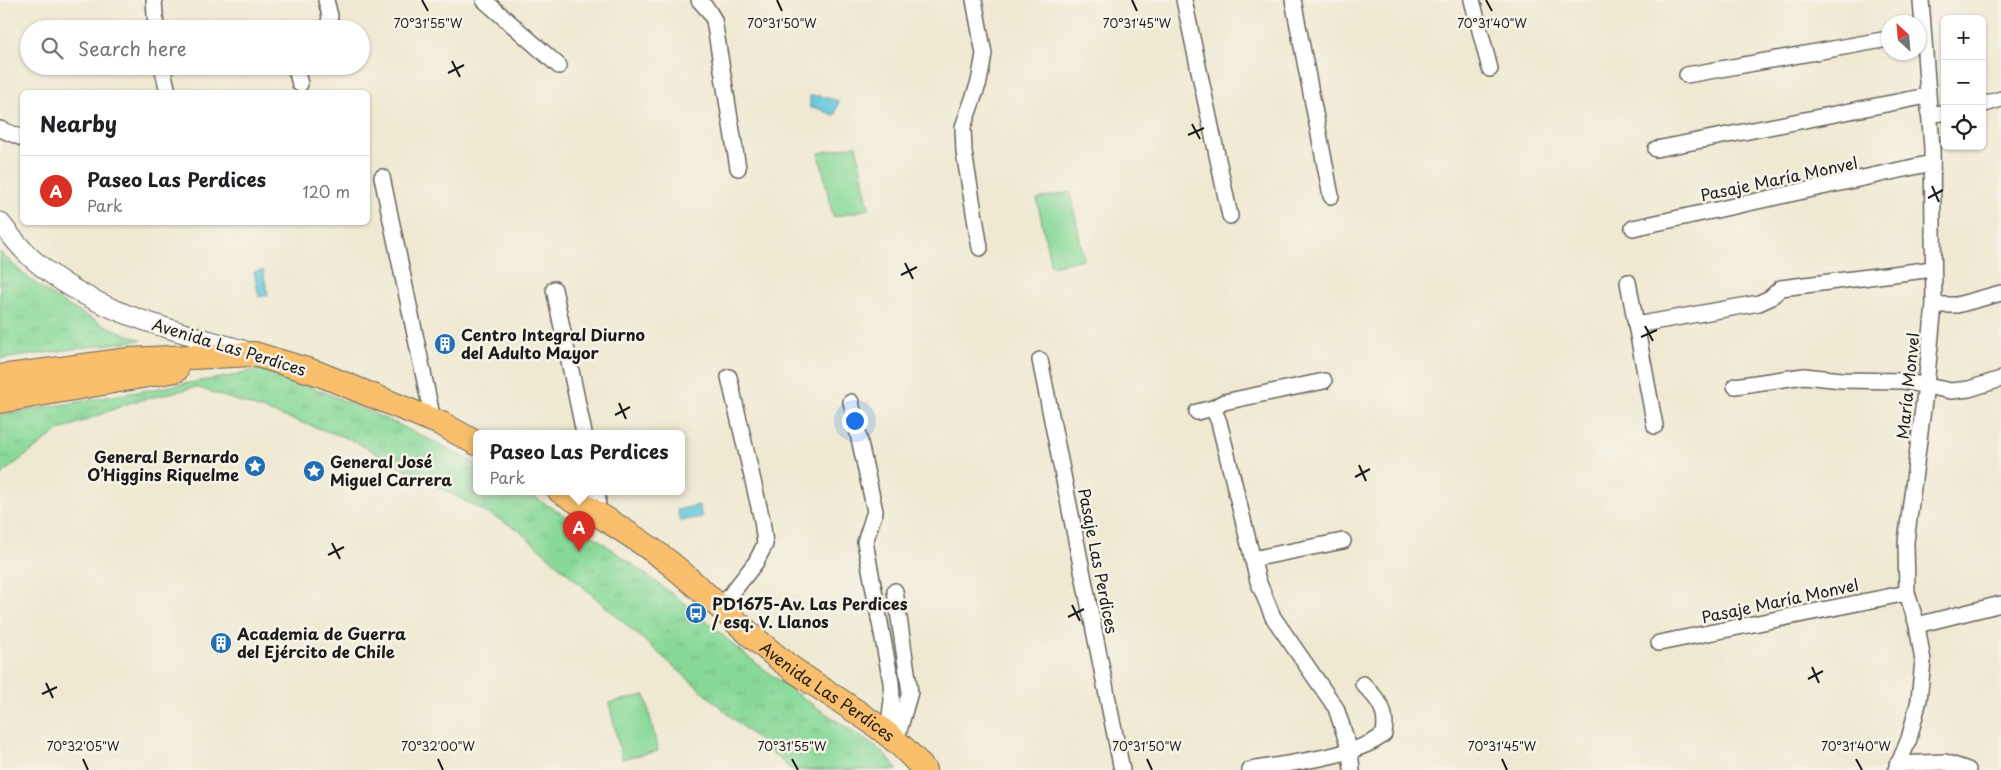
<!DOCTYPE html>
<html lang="en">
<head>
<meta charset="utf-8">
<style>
  body { margin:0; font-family:"Playpen Sans",sans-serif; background:#f6f6f6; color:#202124 }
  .controls { position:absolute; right:15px; top:15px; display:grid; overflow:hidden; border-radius:8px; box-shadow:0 1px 4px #0004 }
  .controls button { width:45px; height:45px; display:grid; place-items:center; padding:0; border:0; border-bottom:1px solid #e0e0e0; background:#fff; color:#202124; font:25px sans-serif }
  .compass { position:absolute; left:1881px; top:15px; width:45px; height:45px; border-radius:50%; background:#fff; box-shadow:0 1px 4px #0004; rotate:334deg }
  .you { position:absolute; left:854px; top:420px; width:18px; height:18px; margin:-12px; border:4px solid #fff; border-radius:50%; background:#1a73e8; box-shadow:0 0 0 8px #1a73e833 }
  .badge { display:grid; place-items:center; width:32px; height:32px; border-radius:50%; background:#d93025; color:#fff; font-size:16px; font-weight:700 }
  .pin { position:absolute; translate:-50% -41px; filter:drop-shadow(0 1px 2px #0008) }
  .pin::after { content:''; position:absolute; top:26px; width:18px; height:15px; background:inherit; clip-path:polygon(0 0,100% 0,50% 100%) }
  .popup { position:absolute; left:473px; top:430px; width:212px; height:65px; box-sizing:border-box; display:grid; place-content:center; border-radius:8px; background:#fff; filter:drop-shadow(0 1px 4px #0005); font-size:16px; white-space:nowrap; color:#757577 }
  .popup b { font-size:19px; color:#202124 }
  .popup::after { content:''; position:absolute; left:50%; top:100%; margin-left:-10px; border:10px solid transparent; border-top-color:#fff }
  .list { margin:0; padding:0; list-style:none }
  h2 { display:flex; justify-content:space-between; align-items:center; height:65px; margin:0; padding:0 20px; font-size:21px }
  h2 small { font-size:16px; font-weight:400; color:#757577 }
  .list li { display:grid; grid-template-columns:32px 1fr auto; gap:15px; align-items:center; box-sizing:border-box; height:70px; padding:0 20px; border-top:1px solid #e0e0e0 }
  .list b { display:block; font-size:19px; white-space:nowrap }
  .list p { margin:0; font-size:16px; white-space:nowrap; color:#757577 }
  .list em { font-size:16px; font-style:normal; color:#757577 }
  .icon { flex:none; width:28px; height:28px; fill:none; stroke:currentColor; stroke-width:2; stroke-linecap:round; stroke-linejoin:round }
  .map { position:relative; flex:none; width:2001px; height:770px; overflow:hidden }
  .search { position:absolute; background:#fff; box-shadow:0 1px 4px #0004; left:20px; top:20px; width:350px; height:55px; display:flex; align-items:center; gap:12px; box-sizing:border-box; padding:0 18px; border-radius:28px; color:#757577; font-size:19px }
  .panel { position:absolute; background:#fff; box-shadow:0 1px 4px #0004; left:20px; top:90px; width:350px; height:135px; border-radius:8px }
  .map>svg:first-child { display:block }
  .grass { fill:#88d999; stroke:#527a5a }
  .park { fill:url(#park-tufts); stroke:#527a5a }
  .water { fill:#5ec6db; stroke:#3d717c }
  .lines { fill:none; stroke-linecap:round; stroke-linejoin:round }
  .minor-casing { stroke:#66645c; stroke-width:18 }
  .tertiary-casing { stroke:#66645c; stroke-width:21 }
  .primary-casing { stroke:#66645c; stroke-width:26 }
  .minor { stroke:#fff; stroke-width:15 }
  .tertiary { stroke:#fff; stroke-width:19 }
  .primary { stroke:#f9bf6d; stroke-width:24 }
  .ticks { fill:none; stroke:#1c1c1c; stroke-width:2 }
  .labels { text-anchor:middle; stroke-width:5; stroke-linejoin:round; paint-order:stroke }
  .street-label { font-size:16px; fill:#1c1c1c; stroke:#f7f3e8 }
  .poi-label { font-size:16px; font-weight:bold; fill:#1c1c1c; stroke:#f7f3e8; text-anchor:start }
  .ticks-label { font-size:12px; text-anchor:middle; fill:#1c1c1c; stroke:#f7f3e8; stroke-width:5; stroke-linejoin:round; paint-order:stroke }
</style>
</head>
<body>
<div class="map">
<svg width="2001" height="770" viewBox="0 0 2001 770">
  <defs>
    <pattern id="park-tufts" width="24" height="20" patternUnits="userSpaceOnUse" patternTransform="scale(1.25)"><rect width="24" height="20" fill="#88d999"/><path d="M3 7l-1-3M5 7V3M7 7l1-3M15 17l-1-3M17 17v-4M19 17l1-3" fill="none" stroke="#75ba83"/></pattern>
  </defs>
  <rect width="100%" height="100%" fill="#f7f3e8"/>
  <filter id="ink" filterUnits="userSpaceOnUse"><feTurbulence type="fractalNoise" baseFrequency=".02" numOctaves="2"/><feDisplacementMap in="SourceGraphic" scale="10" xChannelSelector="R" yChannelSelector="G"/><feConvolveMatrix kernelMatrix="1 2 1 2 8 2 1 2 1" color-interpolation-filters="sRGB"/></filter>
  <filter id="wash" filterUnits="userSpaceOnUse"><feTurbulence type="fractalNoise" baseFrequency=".0096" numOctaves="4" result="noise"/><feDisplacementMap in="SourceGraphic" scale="20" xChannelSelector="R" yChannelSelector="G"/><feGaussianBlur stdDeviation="1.12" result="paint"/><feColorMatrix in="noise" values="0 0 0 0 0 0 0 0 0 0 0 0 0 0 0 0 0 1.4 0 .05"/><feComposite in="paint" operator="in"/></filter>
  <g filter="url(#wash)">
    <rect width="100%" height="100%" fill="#efe9d2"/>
    <g class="grass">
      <polygon points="856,145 869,209 833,217 819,153"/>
      <polygon points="1070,192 1084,259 1051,266 1037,199"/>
      <polygon points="645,695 658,751 622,759 609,703"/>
    </g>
    <g class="park">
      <path d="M 0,252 C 40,293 88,321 142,340 L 0,359 Z"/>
      <path d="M 261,368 C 335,395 407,426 476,464 L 476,491 L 524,491 L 572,520 L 698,613 L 738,649 L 794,692 L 883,752 L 898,770 L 792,770 L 517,529 L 350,439 L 196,387 L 132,402 L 58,431 L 5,471 L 0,477 L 0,415 L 237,375 Z"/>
    </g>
    <g class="water">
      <polygon points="810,96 821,96 839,101 835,114 833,115 817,108 810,108"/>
      <polygon points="263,270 268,295 259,297 254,272"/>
      <polygon points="699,505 702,517 680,521 677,510"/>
    </g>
  </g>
  <g filter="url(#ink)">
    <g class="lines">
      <g class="minor-casing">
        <g id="minor">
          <polyline points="154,0 156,29"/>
          <polyline points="326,0 330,16 328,29"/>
          <polyline points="484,0 559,66"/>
          <polyline points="699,0 708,10 714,20 738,168"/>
          <polyline points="974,0 984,54 979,82 963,127 964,152 980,248"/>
          <polyline points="1184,0 1230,216"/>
          <polyline points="1293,0 1331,196"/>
          <polyline points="1472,0 1490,69"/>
          <polyline points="162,66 168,92"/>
          <polyline points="295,66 300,84"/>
          <polyline points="1687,75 1888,39"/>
          <polyline points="1982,105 2001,99"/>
          <polyline points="1929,114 1945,113"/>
          <polyline points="0,129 22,138"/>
          <polyline points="1656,149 1927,96"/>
          <polyline points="382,177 433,420"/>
          <polyline points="1633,228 1932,163"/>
          <polyline points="1628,282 1655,426"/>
          <polyline points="554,289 584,433"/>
          <polyline points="1934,305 1957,305 2001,293"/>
          <polyline points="1636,325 1759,303 1770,298 1781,288 1933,269"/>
          <polyline points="1040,360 1122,770"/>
          <polyline points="1735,386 1804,376 1842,380 1903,381 1951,391 1969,389 2001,379"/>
          <polyline points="851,402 875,511 865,542 891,682 892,700 888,733"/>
          <polyline points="1213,408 1224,402 1324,381"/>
          <polyline points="1197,412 1213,408 1219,422 1258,581 1273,617 1336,708 1350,751 1352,770"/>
          <polyline points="597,513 598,491"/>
          <polyline points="1252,559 1343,541"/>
          <polyline points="895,591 910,692 896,741"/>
          <polyline points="721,607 756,562 765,544 762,520 729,377"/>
          <polyline points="1917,625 2001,604"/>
          <polyline points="1659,643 1907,593"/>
          <polyline points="1897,764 1945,762 1968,770"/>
          <path d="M 1250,770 C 1285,763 1358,757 1384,734 C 1388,711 1379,700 1363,684"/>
          <polyline points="1896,770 1909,739 1919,700 1923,661 1917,625 1907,593 1906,542 1926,385 1934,305 1932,148 1921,0"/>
        </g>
      </g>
      <g class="tertiary-casing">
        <path id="tertiary" d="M 0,222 C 11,236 22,251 36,262 C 97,314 171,329 246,351"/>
      </g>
      <g class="primary-casing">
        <g id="primary">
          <polyline points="0,377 129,360 254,354 317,373 442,424 476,443"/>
          <polyline points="0,401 176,370"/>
          <path id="s1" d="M 560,491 C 597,514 637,537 671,564 C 710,596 745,633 786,664 C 832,699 887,724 924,770"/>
        </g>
      </g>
      <use href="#minor" class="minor"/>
      <use href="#tertiary" class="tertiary"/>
      <use href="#primary" class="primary"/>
    </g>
  </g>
  <path class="ticks" d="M 422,0 L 428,11M 777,0 L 782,11M 1132,0 L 1137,11M 1486,0 L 1492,11M 452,61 L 460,77M 448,73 L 464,65M 1192,124 L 1200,139M 1188,135 L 1204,128M 1932,186 L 1939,202M 1928,198 L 1943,190M 905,263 L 913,279M 901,275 L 917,267M 1645,326 L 1653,341M 1641,337 L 1657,330M 619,403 L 626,419M 615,415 L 630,407M 1359,465 L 1366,481M 1355,477 L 1370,469M 332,543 L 340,559M 328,555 L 344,547M 1072,605 L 1080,621M 1068,617 L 1084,609M 1812,667 L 1819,683M 1808,679 L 1823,671M 46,683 L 53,698M 42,694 L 57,687M 83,759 L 88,770M 438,759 L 443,770M 792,759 L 798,770M 1147,759 L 1152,770M 1502,759 L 1507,770M 1856,759 L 1862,770"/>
  <defs>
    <g id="building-disc" transform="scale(1.125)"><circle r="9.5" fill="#1f6fb2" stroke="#f7f3e8"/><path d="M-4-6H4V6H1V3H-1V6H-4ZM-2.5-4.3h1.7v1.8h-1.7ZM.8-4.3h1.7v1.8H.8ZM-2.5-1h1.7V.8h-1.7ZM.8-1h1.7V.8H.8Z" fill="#fff"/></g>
    <g id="sight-disc" transform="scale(1.125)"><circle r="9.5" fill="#1f6fb2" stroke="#f7f3e8"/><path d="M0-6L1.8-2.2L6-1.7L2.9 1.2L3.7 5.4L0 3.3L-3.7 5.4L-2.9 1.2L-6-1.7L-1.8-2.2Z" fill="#fff"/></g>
    <g id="bus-disc" transform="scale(1.125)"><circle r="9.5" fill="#1f6fb2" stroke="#f7f3e8"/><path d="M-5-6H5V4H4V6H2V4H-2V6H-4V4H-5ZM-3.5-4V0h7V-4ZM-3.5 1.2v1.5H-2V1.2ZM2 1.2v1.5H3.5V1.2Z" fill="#fff"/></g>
  </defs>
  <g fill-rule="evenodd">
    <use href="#building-disc" x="445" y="344"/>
    <use href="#sight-disc" x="255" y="466"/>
    <use href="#sight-disc" x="314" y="471"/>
    <use href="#bus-disc" x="696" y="613"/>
    <use href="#building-disc" x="221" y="643"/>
  </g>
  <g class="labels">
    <g class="street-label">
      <text transform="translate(1779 179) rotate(-12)" y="6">Pasaje María Monvel</text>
      <text transform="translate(229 347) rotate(17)" y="6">Avenida Las Perdices</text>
      <text transform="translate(1908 386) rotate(-84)" y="6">María Monvel</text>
      <text transform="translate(1098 561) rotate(79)" y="6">Pasaje Las Perdices</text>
      <text transform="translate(1780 601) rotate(-12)" y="6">Pasaje María Monvel</text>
      <text dy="6" stroke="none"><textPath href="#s1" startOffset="335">Avenida Las Perdices</textPath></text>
    </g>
    <g class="poi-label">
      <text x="461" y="341">Centro Integral Diurno<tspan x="461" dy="18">del Adulto Mayor</tspan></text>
      <text x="239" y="463" text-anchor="end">General Bernardo<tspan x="239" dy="18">O’Higgins Riquelme</tspan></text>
      <text x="330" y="468">General José<tspan x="330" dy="18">Miguel Carrera</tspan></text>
      <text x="712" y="610">PD1675-Av. Las Perdices<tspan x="712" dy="18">/ esq. V. Llanos</tspan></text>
      <text x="237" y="640">Academia de Guerra<tspan x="237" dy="18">del Ejército de Chile</tspan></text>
    </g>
  </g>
  <g class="ticks-label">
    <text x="428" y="28">70°31'55"W</text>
    <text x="782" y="28">70°31'50"W</text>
    <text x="1137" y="28">70°31'45"W</text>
    <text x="1492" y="28">70°31'40"W</text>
    <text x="83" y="751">70°32'05"W</text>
    <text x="438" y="751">70°32'00"W</text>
    <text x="792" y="751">70°31'55"W</text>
    <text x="1147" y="751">70°31'50"W</text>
    <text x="1502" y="751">70°31'45"W</text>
    <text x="1856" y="751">70°31'40"W</text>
  </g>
</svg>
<div class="controls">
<button>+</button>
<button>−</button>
<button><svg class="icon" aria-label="locate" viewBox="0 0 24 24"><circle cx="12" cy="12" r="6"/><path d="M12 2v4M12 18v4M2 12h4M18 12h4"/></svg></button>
</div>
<svg class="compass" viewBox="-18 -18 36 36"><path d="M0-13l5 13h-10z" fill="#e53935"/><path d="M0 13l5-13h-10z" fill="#757577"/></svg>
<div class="you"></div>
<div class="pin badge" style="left:579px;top:552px">A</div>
<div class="popup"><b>Paseo Las Perdices</b>Park</div>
<div class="search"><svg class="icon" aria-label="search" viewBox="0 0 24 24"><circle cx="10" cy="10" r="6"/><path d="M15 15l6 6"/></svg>Search here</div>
<section class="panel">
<h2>Nearby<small></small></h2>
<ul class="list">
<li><span class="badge">A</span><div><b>Paseo Las Perdices</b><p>Park</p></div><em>120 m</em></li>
</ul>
</section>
</div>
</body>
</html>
